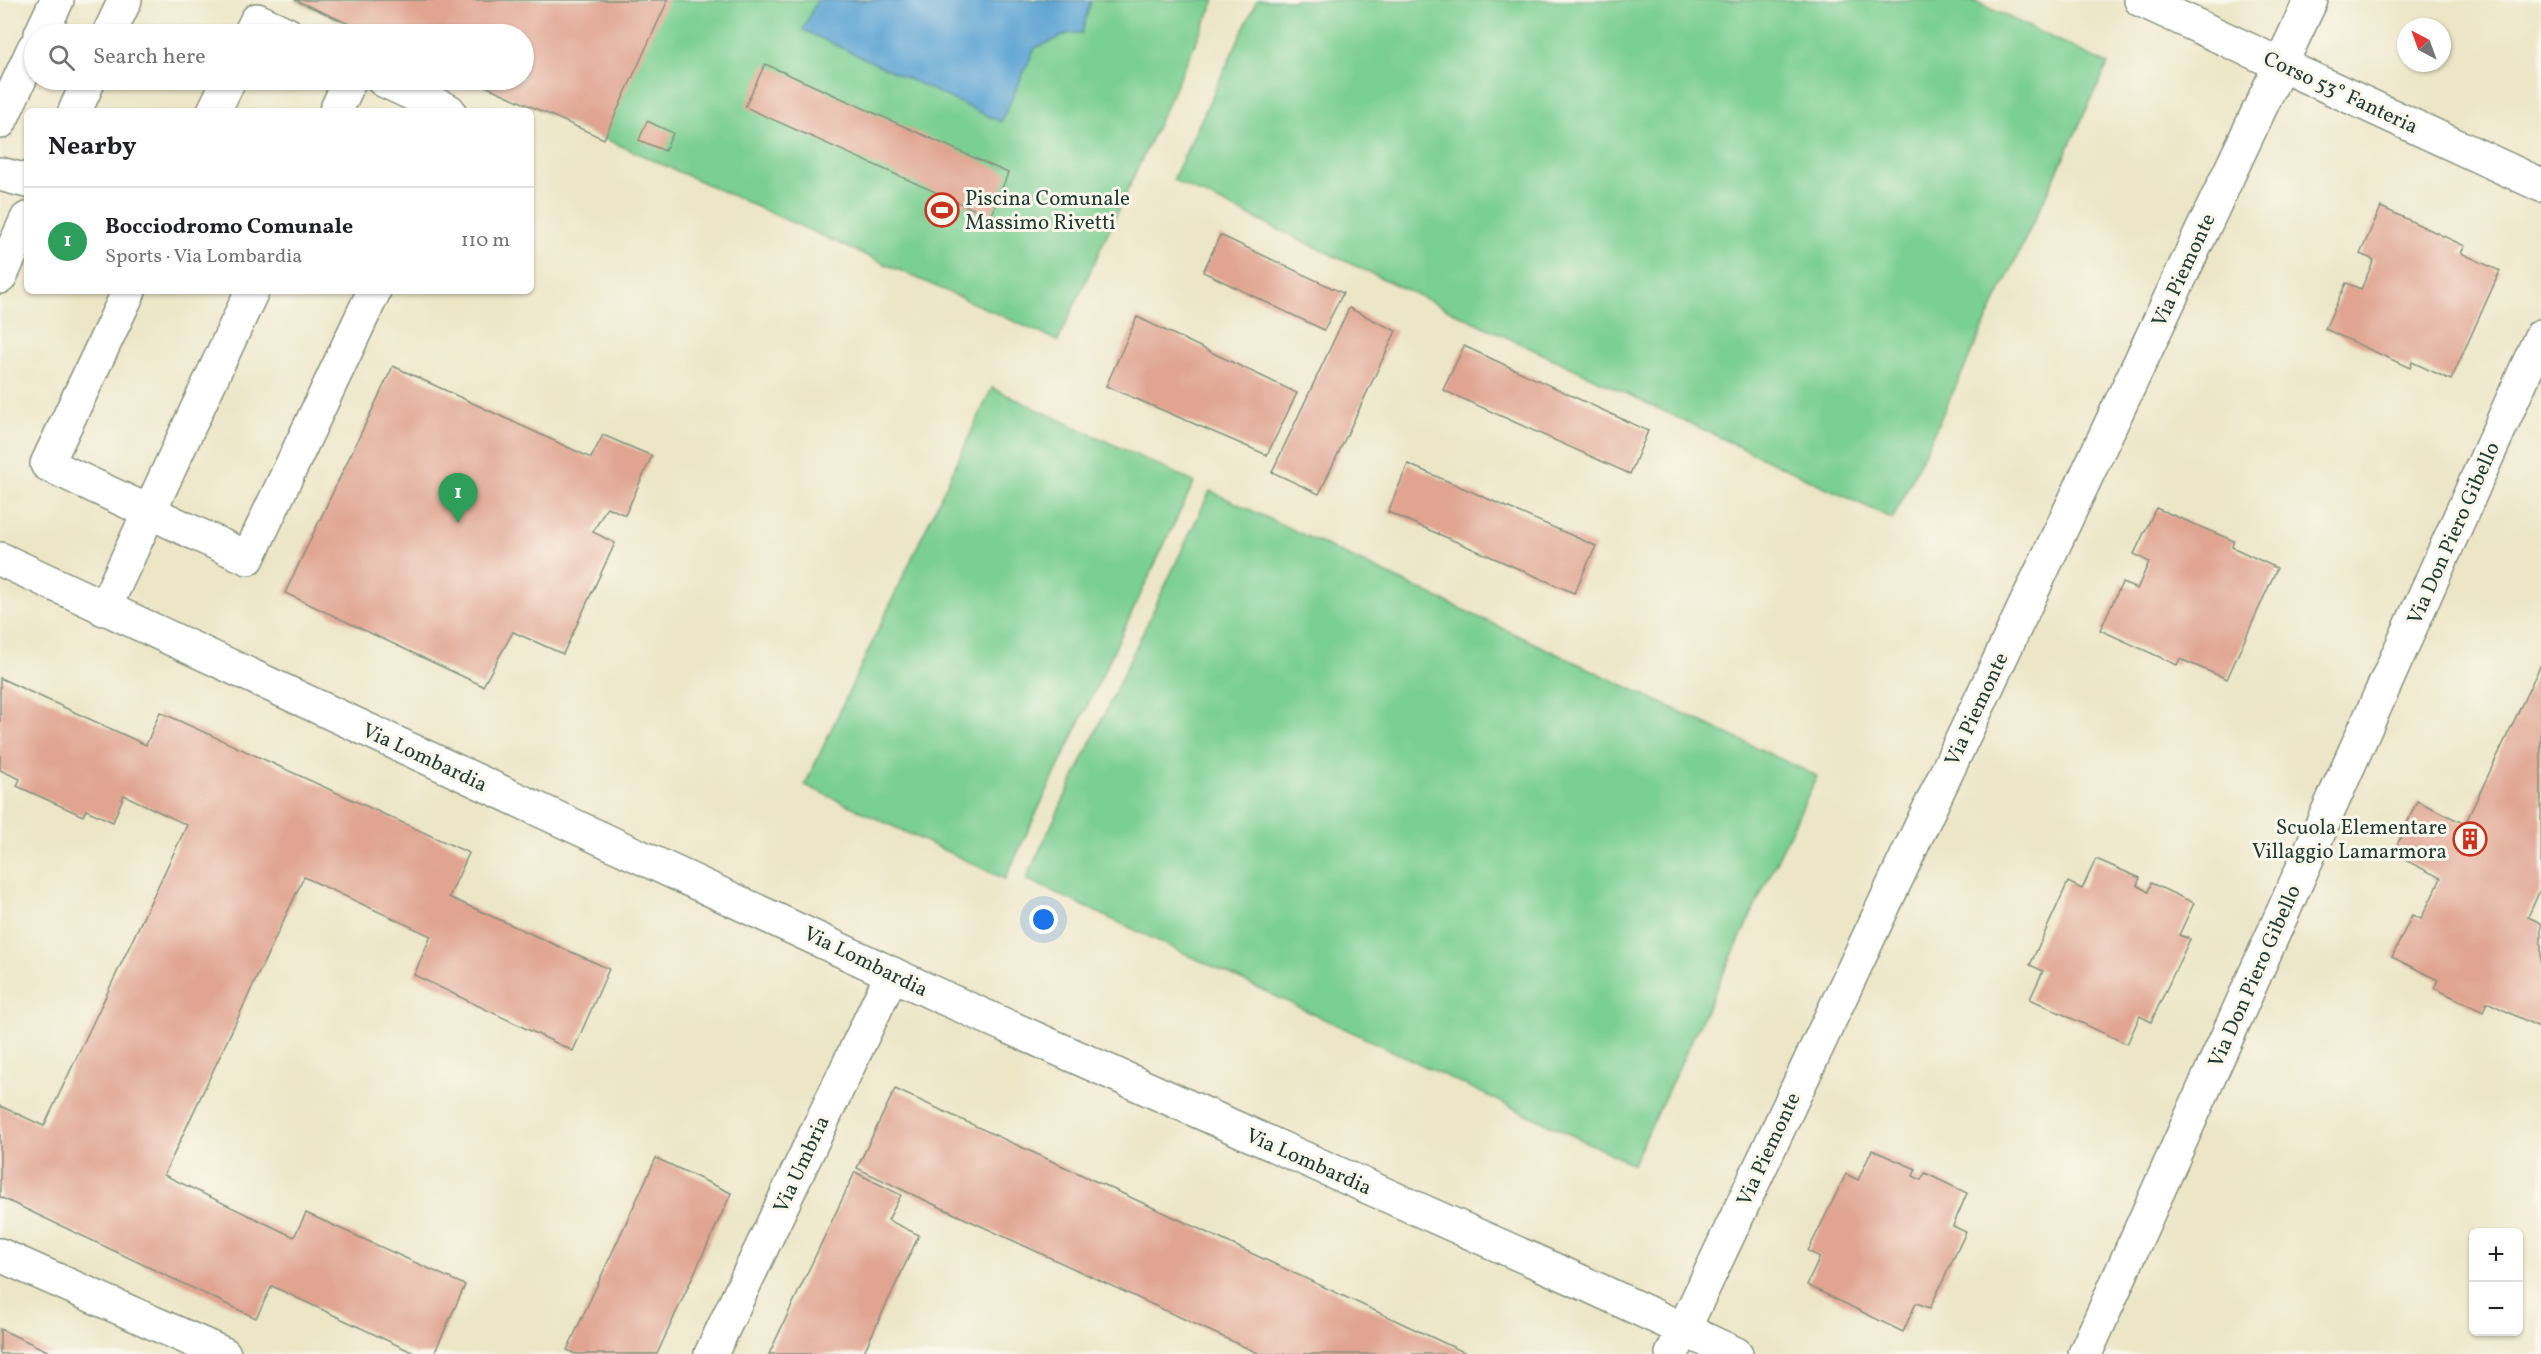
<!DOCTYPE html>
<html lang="en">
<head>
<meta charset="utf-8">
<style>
  body { margin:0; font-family:Vollkorn,serif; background:#f2f2f2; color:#202124 }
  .controls { position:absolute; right:18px; bottom:18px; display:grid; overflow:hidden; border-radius:9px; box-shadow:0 2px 4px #0004 }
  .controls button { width:54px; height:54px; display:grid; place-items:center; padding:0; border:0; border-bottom:2px solid #e0e0e0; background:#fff; color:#202124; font:30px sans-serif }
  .compass { position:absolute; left:2397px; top:18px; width:54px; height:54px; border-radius:50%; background:#fff; box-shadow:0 2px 4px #0004; rotate:319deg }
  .you { position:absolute; left:1044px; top:920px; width:21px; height:21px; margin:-15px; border:4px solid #fff; border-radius:50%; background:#1a73e8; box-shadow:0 0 0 9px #1a73e833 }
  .badge { display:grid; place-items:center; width:39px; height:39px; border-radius:50%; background:#c8321e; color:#fff; font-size:20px; font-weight:700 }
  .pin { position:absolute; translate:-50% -50px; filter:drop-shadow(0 2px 3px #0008) }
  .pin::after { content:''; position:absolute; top:32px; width:21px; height:18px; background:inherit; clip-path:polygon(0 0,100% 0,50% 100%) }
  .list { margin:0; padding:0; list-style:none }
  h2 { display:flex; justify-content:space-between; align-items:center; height:78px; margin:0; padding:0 24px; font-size:26px }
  h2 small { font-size:20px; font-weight:400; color:#757577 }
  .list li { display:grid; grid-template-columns:39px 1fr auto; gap:18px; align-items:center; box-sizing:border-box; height:108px; padding:0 24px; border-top:2px solid #e0e0e0 }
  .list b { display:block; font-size:22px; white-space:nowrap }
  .list p { margin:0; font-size:20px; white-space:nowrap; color:#757577 }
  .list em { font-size:20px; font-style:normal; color:#757577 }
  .icon { flex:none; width:33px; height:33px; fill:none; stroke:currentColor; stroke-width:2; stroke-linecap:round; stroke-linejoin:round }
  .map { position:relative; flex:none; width:2541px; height:1354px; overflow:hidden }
  .search { position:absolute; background:#fff; box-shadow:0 2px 4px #0004; left:24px; top:24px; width:510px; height:66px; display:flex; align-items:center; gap:15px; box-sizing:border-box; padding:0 21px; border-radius:33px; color:#757577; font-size:22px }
  .panel { position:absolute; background:#fff; box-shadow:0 2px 4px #0004; left:24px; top:108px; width:510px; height:186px; border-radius:9px }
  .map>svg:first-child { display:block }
  .green { fill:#7acf92; stroke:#4c8663; stroke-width:1.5 }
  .water { fill:#5ea5d4; stroke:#3e7184; stroke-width:1.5 }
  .building { fill:#e0a491 }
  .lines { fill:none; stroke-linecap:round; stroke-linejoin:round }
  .minor-casing { stroke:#86927e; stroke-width:36 }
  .minor { stroke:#fff; stroke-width:33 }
  .labels { text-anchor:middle; stroke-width:6; stroke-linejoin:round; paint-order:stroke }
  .street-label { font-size:21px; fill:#1f3d34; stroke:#fbf7ec }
  .poi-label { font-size:21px; fill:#1f3d34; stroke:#fbf7ec; text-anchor:start }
</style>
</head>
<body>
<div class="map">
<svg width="2541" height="1354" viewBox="0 0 2541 1354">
  <rect width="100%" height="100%" fill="#fbf7ec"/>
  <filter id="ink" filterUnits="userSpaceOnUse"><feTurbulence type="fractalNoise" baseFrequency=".0167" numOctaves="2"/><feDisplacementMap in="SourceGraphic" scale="12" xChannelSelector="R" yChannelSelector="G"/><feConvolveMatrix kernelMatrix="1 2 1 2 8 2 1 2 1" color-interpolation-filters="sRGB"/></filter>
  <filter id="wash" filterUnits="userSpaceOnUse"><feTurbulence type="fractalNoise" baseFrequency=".008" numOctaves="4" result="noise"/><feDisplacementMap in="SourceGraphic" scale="24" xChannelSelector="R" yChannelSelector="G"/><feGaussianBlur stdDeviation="1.35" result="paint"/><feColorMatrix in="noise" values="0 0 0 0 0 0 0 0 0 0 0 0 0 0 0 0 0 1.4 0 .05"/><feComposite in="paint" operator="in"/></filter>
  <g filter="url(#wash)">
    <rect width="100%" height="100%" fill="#ece6c7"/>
    <g class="green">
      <polygon points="295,0 1215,0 1058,341 473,80 524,80 524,34 372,34"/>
      <polygon points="1257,0 1972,0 2108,64 1893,519 1173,180"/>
      <polygon points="992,388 1194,482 1005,879 805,785"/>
      <polygon points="1210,491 1817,776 1633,1164 1026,879"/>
    </g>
    <polygon class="water" points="817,0 1091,0 1082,33 1070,33 1035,48 1001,122 803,30"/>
    <g id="blocks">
      <g class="building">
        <polygon points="295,0 668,0 604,139 472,80 524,80 524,34 372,34"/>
        <polygon points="765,64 1008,173 991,217 745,107"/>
        <polygon points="647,121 673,133 665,151 639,140"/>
        <polygon points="2381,207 2465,246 2461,253 2500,271 2451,380 2412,362 2410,368 2325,329 2346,283 2361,289 2374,260 2360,254"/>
        <polygon points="1220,235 1343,293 1324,330 1203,272"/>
        <polygon points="1349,308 1396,331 1319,494 1272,472"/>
        <polygon points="1137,317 1297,393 1267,455 1106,386"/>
        <polygon points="1464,346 1648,431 1630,474 1443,390"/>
        <polygon points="393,366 591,458 603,435 652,456 625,515 607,507 593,532 615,543 563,654 513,632 483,686 285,593"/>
        <polygon points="1408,464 1596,546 1574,593 1388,512"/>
        <polygon points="2156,508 2234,541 2232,547 2277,568 2227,679 2180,659 2177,665 2100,630 2122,583 2137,589 2149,562 2134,554"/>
        <polygon points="2541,664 2541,888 2528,917 2541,923 2541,1028 2487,1002 2483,1012 2434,988 2438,980 2392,957 2412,915 2421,919 2441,878 2393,854 2417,801 2465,824"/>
        <polygon points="0,678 146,745 160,712 469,853 449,897 609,969 573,1051 414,975 431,936 304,877 164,1175 294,1237 306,1213 465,1285 434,1354 416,1354 272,1286 256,1318 0,1197 0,1106 44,1126 187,825 124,795 113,822 86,810 83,816 17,786 20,779 0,770"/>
        <polygon points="2096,859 2140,878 2137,885 2148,892 2151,883 2194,903 2179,935 2190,939 2151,1022 2140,1016 2127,1044 2030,999 2043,971 2030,965 2068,882 2082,889"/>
        <polygon points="895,1089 1182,1221 1468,1354 1260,1354 907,1192 857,1168"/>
        <polygon points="1872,1150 1916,1169 1913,1176 1921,1180 1925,1173 1967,1193 1953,1226 1966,1232 1930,1308 1916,1303 1903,1332 1807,1285 1820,1257 1808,1251 1846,1174 1858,1180"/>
        <polygon points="656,1158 731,1193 729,1198 657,1354 575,1354 567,1350"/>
        <polygon points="855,1172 901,1195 888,1220 919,1235 863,1354 769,1354"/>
        <polygon points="0,1329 54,1354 0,1354"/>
      </g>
    </g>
  </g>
  <g filter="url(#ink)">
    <use href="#blocks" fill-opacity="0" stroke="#86927e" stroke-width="1.5"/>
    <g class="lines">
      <g class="minor-casing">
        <g id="minor">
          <polyline points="2141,0 2541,185"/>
          <polyline points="41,34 57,0"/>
          <polyline points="109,34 125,0"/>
          <polyline points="250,34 257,20 287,34"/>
          <polyline points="383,80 449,111"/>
          <polyline points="75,111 89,80"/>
          <polyline points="214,111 229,80"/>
          <polyline points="336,111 350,80"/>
          <polyline points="0,122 34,48"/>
          <polyline points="0,174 27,181"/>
          <polyline points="0,277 27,219"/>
          <polyline points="129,291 47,464 248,558 374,291"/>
          <polyline points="0,559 944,998 1577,1280 1736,1354"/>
          <polyline points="104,609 252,291"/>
          <polyline points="0,1255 224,1354"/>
          <polyline points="711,1354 892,974"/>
          <polyline points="1672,1354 2311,0"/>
          <polyline points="2085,1354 2541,336"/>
        </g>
      </g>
      <use href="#minor" class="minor"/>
    </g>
  </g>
  <defs>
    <g id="stadium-ring" transform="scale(1.725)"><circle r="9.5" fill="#fbf7ec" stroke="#c8321e" stroke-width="1.5"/><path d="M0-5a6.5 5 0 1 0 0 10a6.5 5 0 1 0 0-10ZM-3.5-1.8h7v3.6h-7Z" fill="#c8321e"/></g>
    <g id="building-ring" transform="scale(1.725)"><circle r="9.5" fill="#fbf7ec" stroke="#c8321e" stroke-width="1.5"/><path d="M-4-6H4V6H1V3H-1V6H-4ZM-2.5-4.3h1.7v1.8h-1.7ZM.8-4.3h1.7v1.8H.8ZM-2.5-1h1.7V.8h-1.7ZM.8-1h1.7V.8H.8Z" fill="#c8321e"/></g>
  </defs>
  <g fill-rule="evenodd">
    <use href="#stadium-ring" x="942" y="210"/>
    <use href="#building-ring" x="2470" y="839"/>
  </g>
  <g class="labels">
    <g class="street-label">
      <text transform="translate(2341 92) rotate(25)" y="7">Corso 53° Fanteria</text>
      <text transform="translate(2183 270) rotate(-65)" y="7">Via Piemonte</text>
      <text transform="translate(2453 533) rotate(-66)" y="7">Via Don Piero Gibello</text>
      <text transform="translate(1976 709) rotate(-65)" y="7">Via Piemonte</text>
      <text transform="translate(425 757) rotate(25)" y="7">Via Lombardia</text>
      <text transform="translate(866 961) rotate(26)" y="7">Via Lombardia</text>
      <text transform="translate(2254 976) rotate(-66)" y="7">Via Don Piero Gibello</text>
      <text transform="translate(1768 1149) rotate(-65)" y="7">Via Piemonte</text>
      <text transform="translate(1309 1161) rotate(24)" y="7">Via Lombardia</text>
      <text transform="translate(801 1164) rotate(-65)" y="7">Via Umbria</text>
    </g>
    <g class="poi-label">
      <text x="965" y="205">Piscina Comunale<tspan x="965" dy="24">Massimo Rivetti</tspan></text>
      <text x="2447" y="834" text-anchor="end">Scuola Elementare<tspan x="2447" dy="24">Villaggio Lamarmora</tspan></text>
    </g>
  </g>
</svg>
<div class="controls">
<button>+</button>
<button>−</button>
</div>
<svg class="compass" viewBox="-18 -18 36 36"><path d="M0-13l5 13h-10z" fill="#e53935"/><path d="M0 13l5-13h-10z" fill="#757577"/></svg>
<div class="you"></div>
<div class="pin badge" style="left:458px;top:523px;background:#2e9e5b">1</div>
<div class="search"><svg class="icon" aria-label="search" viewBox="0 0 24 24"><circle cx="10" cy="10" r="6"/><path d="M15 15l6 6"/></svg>Search here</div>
<section class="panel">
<h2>Nearby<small></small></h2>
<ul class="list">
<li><span class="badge" style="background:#2e9e5b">1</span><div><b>Bocciodromo Comunale</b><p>Sports · Via Lombardia</p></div><em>110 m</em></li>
</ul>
</section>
</div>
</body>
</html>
